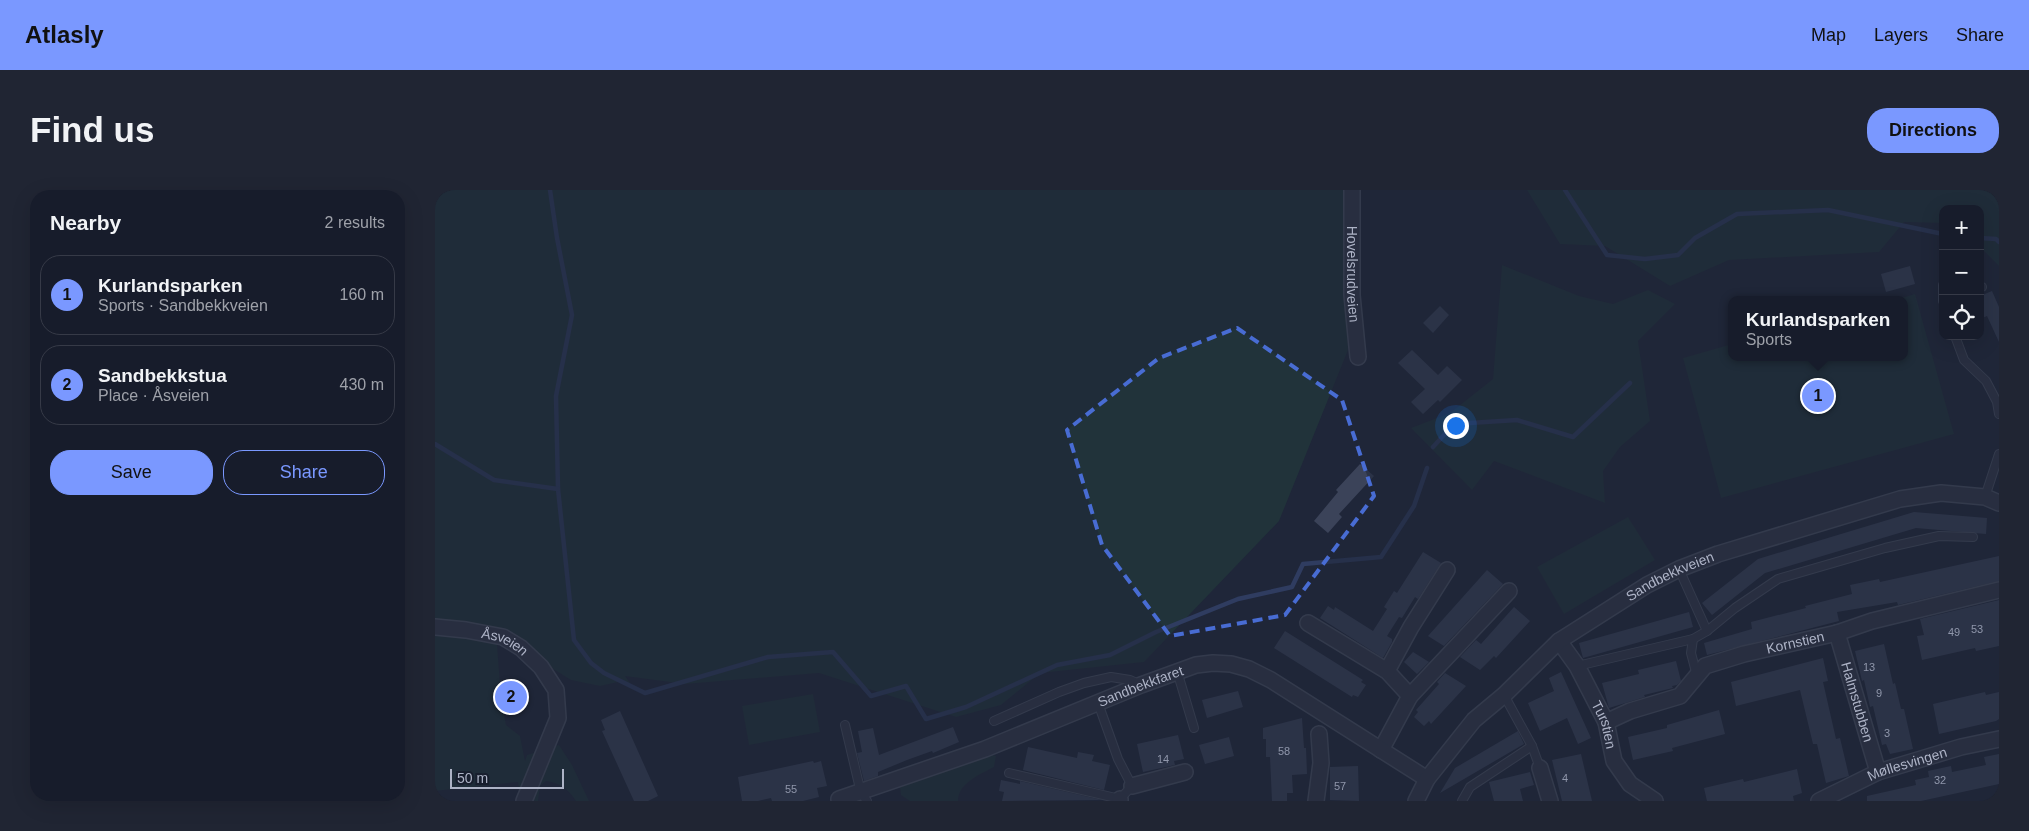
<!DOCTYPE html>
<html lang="en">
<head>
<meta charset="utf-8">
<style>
  body { margin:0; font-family:Arial,sans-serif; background:#202533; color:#f1f3f6 }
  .controls { position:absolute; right:15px; top:15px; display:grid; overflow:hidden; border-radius:10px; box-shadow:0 5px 20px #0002 }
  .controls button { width:45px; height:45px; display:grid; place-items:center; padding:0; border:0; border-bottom:1px solid #363a47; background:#171c2b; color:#f1f3f6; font:25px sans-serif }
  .scale { position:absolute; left:15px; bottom:12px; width:114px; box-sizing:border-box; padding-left:5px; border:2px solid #adb3c6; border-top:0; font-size:14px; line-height:18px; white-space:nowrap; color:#adb3c6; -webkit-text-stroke:4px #181e2e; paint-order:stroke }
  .you { position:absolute; left:1020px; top:235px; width:18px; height:18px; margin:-12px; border:4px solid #fff; border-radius:50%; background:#1a73e8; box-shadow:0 0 0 8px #1a73e833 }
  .badge { display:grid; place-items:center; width:32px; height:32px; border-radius:50%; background:#7a98ff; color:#111; font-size:16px; font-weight:700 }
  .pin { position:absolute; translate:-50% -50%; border:2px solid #fff; box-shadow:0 1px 5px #0006 }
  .popup { position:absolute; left:1293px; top:106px; width:180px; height:65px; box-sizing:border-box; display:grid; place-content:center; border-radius:10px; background:#171c2b; filter:drop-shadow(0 1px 4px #0005); font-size:16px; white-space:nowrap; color:#9ea1a9 }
  .popup b { font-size:19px; color:#f1f3f6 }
  .popup::after { content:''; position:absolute; left:50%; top:100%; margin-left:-10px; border:10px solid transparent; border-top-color:#171c2b }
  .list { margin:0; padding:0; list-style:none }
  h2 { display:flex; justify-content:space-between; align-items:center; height:65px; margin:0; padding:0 20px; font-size:21px }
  h2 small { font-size:16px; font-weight:400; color:#9ea1a9 }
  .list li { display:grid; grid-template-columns:32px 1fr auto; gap:15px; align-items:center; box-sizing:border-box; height:80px; margin:0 10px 10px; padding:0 10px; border:1px solid #363a47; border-radius:20px }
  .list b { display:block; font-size:19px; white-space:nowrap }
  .list p { margin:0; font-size:16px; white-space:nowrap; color:#9ea1a9 }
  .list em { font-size:16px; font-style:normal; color:#9ea1a9 }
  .actions { display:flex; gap:10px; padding:15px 20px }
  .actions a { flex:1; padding:11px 0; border:1px solid #7a98ff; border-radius:20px; text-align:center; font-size:18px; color:#7a98ff }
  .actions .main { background:#7a98ff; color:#111 }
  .icon { flex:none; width:28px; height:28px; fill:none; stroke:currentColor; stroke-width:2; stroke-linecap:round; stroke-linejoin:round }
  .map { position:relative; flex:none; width:1564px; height:611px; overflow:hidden; border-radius:20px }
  header { display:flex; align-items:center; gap:30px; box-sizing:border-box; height:70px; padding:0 25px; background:#7a98ff; color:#111 }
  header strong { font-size:24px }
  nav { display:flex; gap:28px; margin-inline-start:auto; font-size:18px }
  .intro { display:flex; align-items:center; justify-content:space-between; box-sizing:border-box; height:120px; padding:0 30px }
  h1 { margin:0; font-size:35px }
  .button { padding:12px 22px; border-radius:20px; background:#7a98ff; color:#111; font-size:18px; font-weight:700 }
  main { display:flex; gap:30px; padding:0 30px }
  aside { flex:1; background:#171c2b; border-radius:20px; box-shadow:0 5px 20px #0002 }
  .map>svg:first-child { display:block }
  .green { fill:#21333a }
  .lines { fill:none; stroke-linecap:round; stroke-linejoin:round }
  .stream { stroke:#2f3c60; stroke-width:4.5 }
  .building { fill:#3b4359 }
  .service-casing { stroke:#4d5364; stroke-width:10 }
  .minor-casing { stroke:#4d5364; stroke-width:18 }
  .service { stroke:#33394a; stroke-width:8 }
  .minor { stroke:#33394a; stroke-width:15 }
  .marked { fill:none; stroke:#486cd3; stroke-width:4; stroke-dasharray:10 6; stroke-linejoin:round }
  .labels { text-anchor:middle; stroke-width:4; stroke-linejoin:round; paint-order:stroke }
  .number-label { font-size:11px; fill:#9097ab }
  .street-label { font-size:14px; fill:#adb3c6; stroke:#181e2e }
</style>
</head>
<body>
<header>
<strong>Atlasly</strong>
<nav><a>Map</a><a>Layers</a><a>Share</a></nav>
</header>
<div class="intro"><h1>Find us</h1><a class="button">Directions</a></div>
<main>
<aside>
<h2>Nearby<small>2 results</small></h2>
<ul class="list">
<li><span class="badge">1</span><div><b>Kurlandsparken</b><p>Sports · Sandbekkveien</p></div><em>160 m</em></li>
<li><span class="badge">2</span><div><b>Sandbekkstua</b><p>Place · Åsveien</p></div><em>430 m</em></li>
</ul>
<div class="actions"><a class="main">Save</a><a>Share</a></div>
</aside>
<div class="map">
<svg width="1564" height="611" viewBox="0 0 1564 611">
  <rect width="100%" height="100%" fill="#1f2639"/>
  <g class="green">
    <path d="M 0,0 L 910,0 L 913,160 L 844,331 L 709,472 L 605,483 L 566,515 L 521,527 L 384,483 L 250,494 L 190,486 L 197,496 L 183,492 L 165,496 L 136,490 L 102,469 L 68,452 L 62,454 L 66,508 L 71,535 L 85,546 L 90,571 L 92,565 L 124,555 L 137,575 L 154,611 L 141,611 C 133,599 125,593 111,591 L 105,596 L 103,611 L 86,611 L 83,592 L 0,601 Z"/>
    <polygon points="1092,0 1564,0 1564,76 1545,57 1545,19 1508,19 1508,33 1469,32 1444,62 1294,70 1235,96 1170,56 1125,54"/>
    <polygon points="1067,75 1144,106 1178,114 1213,100 1240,114 1203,151 1215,231 1185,257 1168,281 1170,313 1059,271 1037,300 976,238 1015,223 1058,189"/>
    <polygon points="1480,104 1519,244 1286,308 1248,168 1297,154 1297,167 1469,167 1469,110 1460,110"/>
    <polygon points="1193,327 1220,370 1129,424 1102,377"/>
    <polygon points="378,504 385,542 314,555 307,516"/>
    <path d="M 554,564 L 561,566 L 559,577 C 546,584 523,593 523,611 L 475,611 L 466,605 L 465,597 L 499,583 Z"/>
  </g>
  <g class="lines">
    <g class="stream">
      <polyline points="115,0 122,48 137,125 121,206 123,299 139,450 156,473 169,483 210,503 333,467 398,462 436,506 471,496 491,529 531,517 622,475 675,465 721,442 803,409 857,397 868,374 946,367 979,316 992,278"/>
      <polyline points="1130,0 1172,65 1210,69 1243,65 1260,48 1302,24 1393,20 1508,44"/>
      <polyline points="1545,48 1561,49 1564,52"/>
      <polyline points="0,254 59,290 123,299"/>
      <polyline points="998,257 1019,234 1082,230 1138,247 1195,193"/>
    </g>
  </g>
  <g class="building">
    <polygon points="1475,76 1480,94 1451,102 1446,84"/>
    <polygon points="1557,101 1564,117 1564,152 1552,126 1545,129 1545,106"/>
    <polygon points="1005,116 1014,125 998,143 988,133"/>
    <polygon points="977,160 1003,185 1012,176 1027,190 1005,212 1003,210 988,224 976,212 990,199 963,173"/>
    <polygon points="925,274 939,286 904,324 907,327 893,343 879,331 903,302 901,300"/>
    <polygon points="1479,322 1552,328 1551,344 1481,338 1330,383 1277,425 1267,413 1323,369"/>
    <polygon points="988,362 1006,373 983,409 980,407 967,428 964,427 952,446 957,449 957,452 948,468 885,428 893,416 899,420 900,417 938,441 952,419 949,417 959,401 962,403"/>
    <polygon points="1564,366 1564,391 1463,415 1462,412 1402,422 1404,431 1272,465 1269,453 1317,439 1316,432 1371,418 1370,416 1417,404 1415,395 1444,389 1445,392"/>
    <polygon points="1052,380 1068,394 1009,456 993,446"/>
    <polygon points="1564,410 1564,456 1541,461 1540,458 1487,470 1482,446 1489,445 1485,429"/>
    <polygon points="1079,417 1095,431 1061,468 1059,466 1045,480 1025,467 1041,450 1046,454"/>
    <polygon points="1254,422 1258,437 1148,468 1144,453"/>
    <polygon points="850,441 928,490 926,492 931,495 923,507 918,505 917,507 839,458"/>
    <polygon points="1449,454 1458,494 1460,493 1466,519 1469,519 1478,559 1455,564 1451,554 1447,555 1438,516 1435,517 1429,490 1427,491 1420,461"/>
    <polygon points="978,462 994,472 982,484 969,472"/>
    <polygon points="1388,468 1393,491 1388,492 1401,549 1405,548 1414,586 1391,593 1382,554 1378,554 1365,500 1301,516 1296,492"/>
    <polygon points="1241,471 1246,491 1242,495 1237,496 1238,498 1209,505 1210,507 1174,518 1167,493 1204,484 1203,480"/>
    <polygon points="1126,482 1156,548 1143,554 1132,528 1105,541 1093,513 1119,501 1114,488"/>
    <polygon points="1010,483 1031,496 996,534 994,531 989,536 979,527 983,522 981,520 1004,494 1002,492"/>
    <polygon points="65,493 90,497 86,521 62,518"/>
    <polygon points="803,501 808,517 772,528 767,510"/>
    <polygon points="1550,502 1551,505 1564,502 1564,529 1561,531 1504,544 1498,514"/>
    <polygon points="1284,520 1290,544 1237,558 1238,561 1198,570 1193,547 1232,538 1232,535"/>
    <polygon points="185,521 223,606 213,611 199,611 167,541 170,540 166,530"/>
    <polygon points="867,528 869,558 871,558 872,584 857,585 858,603 852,603 852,611 837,611 835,567 831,567 831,549 828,549 828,538"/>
    <polygon points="518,537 524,552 498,563 497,561 472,570 443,582 443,586 429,591 422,563 427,562 423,541 438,538 444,565"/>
    <polygon points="1083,541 1089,554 1005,603 1020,578"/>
    <polygon points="743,545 749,569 739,571 740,575 708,582 702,554"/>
    <polygon points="794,547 799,566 770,574 764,555"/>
    <polygon points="593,557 642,568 643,562 659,565 657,571 675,575 669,600 588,580"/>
    <polygon points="1146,564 1157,611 1127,611 1117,570"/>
    <polygon points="1564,564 1564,594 1486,611 1432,611 1432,606 1481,595 1480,590 1494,587 1493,581 1516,576 1517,582 1551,575 1549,567"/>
    <polygon points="378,571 379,573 386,571 392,596 382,598 384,607 368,611 337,611 336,608 323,611 307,611 303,587"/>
    <polygon points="923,576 924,611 895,610 895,577"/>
    <polygon points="1362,579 1367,603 1358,606 1359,611 1272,611 1269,598 1308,589 1309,592"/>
    <polygon points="1095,582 1099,595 1085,599 1088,611 1059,611 1054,592"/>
    <polygon points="566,590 585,594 585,591 667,610 567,611 569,602 564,601"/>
  </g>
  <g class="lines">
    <g class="service-casing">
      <g id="service">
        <polyline points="1508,95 1508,111"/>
        <polyline points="1545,97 1547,97"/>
        <polyline points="1520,146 1529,170 1551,191 1562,212 1564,224"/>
        <polyline points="1550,307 1564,264"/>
        <polyline points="1272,441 1300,418 1343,389 1450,358 1504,346 1538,347"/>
        <polyline points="1258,449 1256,463 1262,486"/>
        <polyline points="1142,476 1258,449 1272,441 1244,379"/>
        <polyline points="742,481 759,538"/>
        <polyline points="1069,505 1097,556 1105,578"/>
        <polyline points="559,531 624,502 649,493 676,487 695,490 706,495"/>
        <polyline points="410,535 426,603 432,611"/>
        <polyline points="574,583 685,609 697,596 683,569 663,513"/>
        <polyline points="1027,611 1035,597 1097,556"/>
      </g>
    </g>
    <g class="minor-casing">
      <g id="minor">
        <path id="s1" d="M 917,0 L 917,105 L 923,167"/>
        <polyline points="873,433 952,481 975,506 946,560"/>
        <path id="s2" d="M 0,437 L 31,440 L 68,447 L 86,458 L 106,477 L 121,500 L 123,528 L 89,611"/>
        <path id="s3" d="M 1402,443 L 1443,582"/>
        <path id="s4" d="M 1124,451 L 1142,476 L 1171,532 L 1179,571 L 1195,594 L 1220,611"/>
        <polyline points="952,481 976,437 1012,380"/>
        <polyline points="975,506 1074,401"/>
        <path id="s5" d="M 1171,532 L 1195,521 L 1245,506 L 1270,476 L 1309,464 L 1402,443 L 1437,431 L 1564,400"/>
        <polyline points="1105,578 1115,611"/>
        <polyline points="697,596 750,582"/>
        <path id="s6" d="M 404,609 L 550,559 L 706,495 L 761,475 L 778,473 L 796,474 L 814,479 L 836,490 L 992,589"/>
        <polyline points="685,609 685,611"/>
        <polyline points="881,611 886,573 884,544"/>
        <path id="s7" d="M 981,611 L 992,589 L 1039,530 L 1069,505 L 1124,451 L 1212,395 L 1244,379 L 1283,364 L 1465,309 L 1506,303 L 1550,307 L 1564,313"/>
        <path id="s8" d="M 1384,611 L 1443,582 L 1526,557 L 1564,549"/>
      </g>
    </g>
    <use href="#service" class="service"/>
    <use href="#minor" class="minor"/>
  </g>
  <path d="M0 0H1564V611H0ZM 802,138 L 907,210 L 939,306 L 850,425 L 735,446 L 667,355 L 632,240 L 724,168 Z" fill="#1f2639" fill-opacity=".55" fill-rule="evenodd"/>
  <path class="marked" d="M 802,138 L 907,210 L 939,306 L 850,425 L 735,446 L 667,355 L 632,240 L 724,168 Z"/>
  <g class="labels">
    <g class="number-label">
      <text x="1542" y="443">53</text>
      <text x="1519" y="446">49</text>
      <text x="1434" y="481">13</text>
      <text x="1444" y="507">9</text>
      <text x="1452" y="547">3</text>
      <text x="849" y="565">58</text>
      <text x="728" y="573">14</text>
      <text x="1130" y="592">4</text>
      <text x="1505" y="594">32</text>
      <text x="905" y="600">57</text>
      <text x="356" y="603">55</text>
    </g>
    <g class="street-label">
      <text dy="5" stroke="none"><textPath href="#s1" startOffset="84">Hovelsrudveien</textPath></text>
      <text dy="5" stroke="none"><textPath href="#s7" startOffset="345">Sandbekkveien</textPath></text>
      <text dy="5" stroke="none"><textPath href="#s5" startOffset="211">Kornstien</textPath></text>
      <text dy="5" stroke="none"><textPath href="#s2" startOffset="72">Åsveien</textPath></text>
      <text dy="5" stroke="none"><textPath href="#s6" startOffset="322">Sandbekkfaret</textPath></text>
      <text dy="5" stroke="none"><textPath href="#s3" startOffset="72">Halmstubben</textPath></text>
      <text dy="5" stroke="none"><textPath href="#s4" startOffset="96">Turstien</textPath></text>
      <text dy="5" stroke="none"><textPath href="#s8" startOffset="96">Møllesvingen</textPath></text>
    </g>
  </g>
</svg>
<div class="controls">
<button>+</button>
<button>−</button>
<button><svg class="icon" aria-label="locate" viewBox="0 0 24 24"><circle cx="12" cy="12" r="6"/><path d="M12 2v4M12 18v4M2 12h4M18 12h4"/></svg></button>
</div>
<div class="scale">50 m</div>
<div class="you"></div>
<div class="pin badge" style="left:1383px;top:206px">1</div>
<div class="popup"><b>Kurlandsparken</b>Sports</div>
<div class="pin badge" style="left:76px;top:507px">2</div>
</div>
</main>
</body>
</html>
